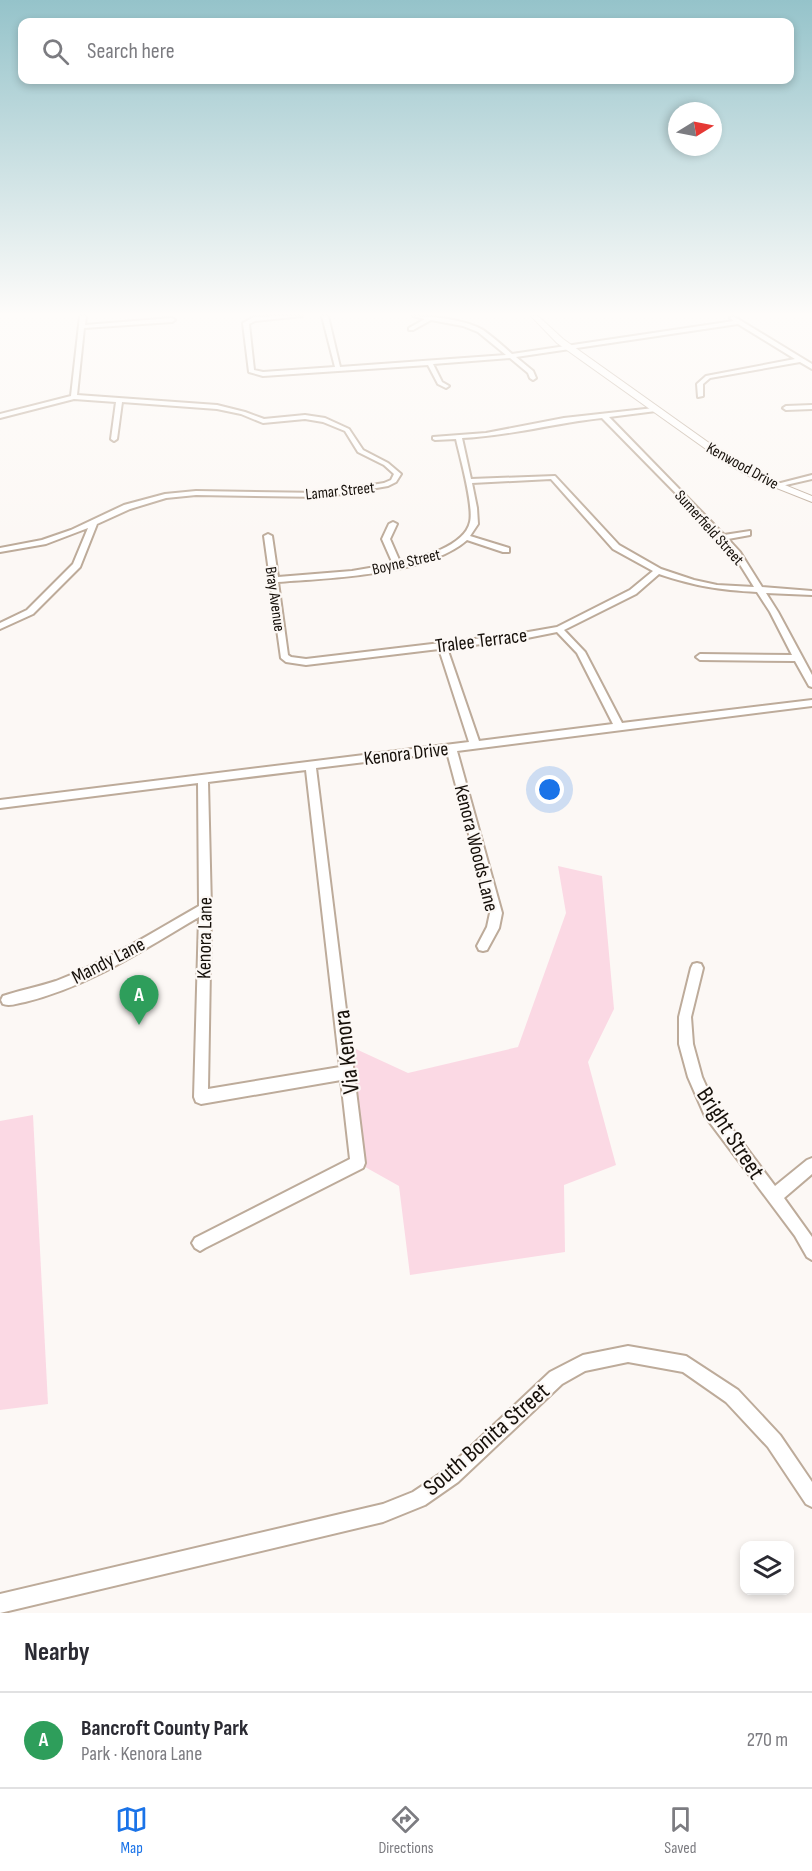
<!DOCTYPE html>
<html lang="en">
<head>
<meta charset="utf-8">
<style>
  body { margin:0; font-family:"Sofia Sans Condensed",sans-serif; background:#f7f7f7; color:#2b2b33 }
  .controls { position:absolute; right:18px; bottom:18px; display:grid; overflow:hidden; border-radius:12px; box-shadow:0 3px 9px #0003 }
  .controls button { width:54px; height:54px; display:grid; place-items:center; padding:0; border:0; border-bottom:2px solid #e1e1e2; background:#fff; color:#2b2b33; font:30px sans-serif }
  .compass { position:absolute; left:668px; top:102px; width:54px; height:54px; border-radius:50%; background:#fff; box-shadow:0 3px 9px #0003; rotate:80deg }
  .you { position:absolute; left:550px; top:790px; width:21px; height:21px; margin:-15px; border:4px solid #fff; border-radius:50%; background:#1a73e8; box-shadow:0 0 0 9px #1a73e833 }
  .badge { display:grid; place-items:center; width:39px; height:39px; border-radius:50%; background:#1a73e8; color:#fff; font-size:20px; font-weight:700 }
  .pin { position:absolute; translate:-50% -50px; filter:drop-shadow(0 2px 3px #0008) }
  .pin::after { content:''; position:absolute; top:32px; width:21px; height:18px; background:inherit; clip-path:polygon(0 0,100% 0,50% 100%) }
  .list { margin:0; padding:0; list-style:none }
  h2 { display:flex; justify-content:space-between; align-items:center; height:78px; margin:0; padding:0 24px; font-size:26px }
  h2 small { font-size:20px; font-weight:400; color:#7c7c81 }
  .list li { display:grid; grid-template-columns:39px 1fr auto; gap:18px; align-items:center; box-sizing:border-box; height:96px; padding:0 24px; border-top:2px solid #e1e1e2 }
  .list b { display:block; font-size:22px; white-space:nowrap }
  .list p { margin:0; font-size:20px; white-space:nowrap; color:#7c7c81 }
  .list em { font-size:20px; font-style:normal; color:#7c7c81 }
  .icon { flex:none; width:33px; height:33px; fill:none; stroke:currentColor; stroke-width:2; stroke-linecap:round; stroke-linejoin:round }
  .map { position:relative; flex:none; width:812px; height:1613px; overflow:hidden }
  .search { position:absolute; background:#fff; box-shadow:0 3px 9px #0003; left:18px; right:18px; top:18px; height:66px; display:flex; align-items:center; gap:15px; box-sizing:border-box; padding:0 21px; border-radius:12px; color:#7c7c81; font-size:22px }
  .sheet { height:174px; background:#fff }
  nav { display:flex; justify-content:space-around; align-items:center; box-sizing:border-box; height:84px; border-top:2px solid #e1e1e2; background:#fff; font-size:16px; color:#7c7c81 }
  nav a { display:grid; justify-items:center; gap:3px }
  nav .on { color:#1a73e8 }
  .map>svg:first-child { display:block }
  .green { fill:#fbd9e4 }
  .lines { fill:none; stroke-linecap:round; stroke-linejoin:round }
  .minor-casing { stroke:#bdab9a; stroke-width:4 }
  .major-casing { stroke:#bdab9a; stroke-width:2 }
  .minor { fill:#fff; fill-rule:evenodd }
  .major { fill:#fff; fill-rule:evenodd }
  .labels { text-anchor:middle; stroke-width:4.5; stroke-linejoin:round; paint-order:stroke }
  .far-street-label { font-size:16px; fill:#16100a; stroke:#fcf8f5 }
  .street-label { font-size:20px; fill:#16100a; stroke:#fcf8f5 }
  .near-street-label { font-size:24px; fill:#16100a; stroke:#fcf8f5 }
</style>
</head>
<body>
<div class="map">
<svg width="812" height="1613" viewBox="0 0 812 1613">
  <rect width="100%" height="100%" fill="#fcf8f5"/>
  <g class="green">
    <polygon points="558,866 602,876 614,1009 588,1062 616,1165 564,1185 565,1252 410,1275 399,1186 358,1163 345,1044 408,1073 518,1047 566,913"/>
    <polygon points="33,1115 48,1404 0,1410 0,1121"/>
  </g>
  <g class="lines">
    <g class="minor-casing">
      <g id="minor">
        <polygon points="80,316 86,316 85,325 172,318 175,320 172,322 84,328 77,395 217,405 245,412 264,419 305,415 325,418 349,429 363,450 388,463 401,474 396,482 388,486 324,497 196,495 166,498 130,509 97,524 80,567 33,614 0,629 0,623 27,610 73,564 88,528 46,544 0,552 0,548 42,540 71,530 124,505 165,494 196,491 324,493 384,483 391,480 394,474 384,465 358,452 345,431 323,422 305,419 263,423 241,414 217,409 122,402 117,439 114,441 111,439 116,402 74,399 0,418 0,414 71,396"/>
        <path d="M 273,316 L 302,316 L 255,321 L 249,324 L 254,370 L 263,372 L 335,367 L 322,316 L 328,316 L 340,367 L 506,355 L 478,332 L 463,326 L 431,320 L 413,330 L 409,330 L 409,328 L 425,319 L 413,316 C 433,316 466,320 483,330 C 493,337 503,346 512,354 L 734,321 L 730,318 L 733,316 L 812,364 L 812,369 L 800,362 L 710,378 L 703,384 L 703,396 L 698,397 L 697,384 L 706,376 L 795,359 L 738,324 L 516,357 L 533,371 L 536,378 L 533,380 L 530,378 L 528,373 L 510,358 L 433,364 L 442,382 L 449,386 L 446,388 L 438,384 L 428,365 L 263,376 L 249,372 L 243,323 L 254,317 Z"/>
        <polygon points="812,405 812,409 786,410 783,408 786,406"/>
        <path d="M 654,408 L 657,410 L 656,411 L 609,417 L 724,535 L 750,531 L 750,535 L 728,539 L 740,552 L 762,587 L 812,591 L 812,595 L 766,593 L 778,612 L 812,675 L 812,687 L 809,686 L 795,661 L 700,660 L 696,657 L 700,654 L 792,655 L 770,612 L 757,592 C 719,590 695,586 659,574 L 636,594 L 564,630 L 585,652 L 622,723 L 812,700 L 812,706 L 457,751 L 502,913 L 499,928 L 487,950 L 483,951 L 479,950 L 477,946 L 487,927 L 490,913 L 447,752 L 316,768 L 365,1163 L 363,1168 L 205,1248 L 200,1251 L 195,1248 L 192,1243 L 195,1238 L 350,1159 L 341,1080 L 201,1104 L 196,1102 L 194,1097 L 199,917 C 144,949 88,987 25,1002 C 18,1003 10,1007 3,1004 L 1,1000 L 3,996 C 20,990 39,987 56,981 C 106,962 153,932 199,906 L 198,783 L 0,808 L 0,800 L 469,742 L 439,649 L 306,665 L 286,662 L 281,658 L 264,536 L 268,534 L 272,536 L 278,577 L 352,571 L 393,564 L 382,539 L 389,524 L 393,522 L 397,524 L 390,539 L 400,562 C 421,558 465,546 470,522 C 474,506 460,457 456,439 L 435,440 L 433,439 L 433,437 L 486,433 L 564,418 ZM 602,418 L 707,525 L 734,555 L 754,587 L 717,585 L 694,580 L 661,569 L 619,545 L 555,476 L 471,479 L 462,438 C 509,436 555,423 602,418 ZM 551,479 L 613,549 L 653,571 L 630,590 L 557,627 L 517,634 L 306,659 L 291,657 L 288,655 L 278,582 C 331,578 427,575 467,540 L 503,552 L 509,552 L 509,548 L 470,536 L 478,524 L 477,508 L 472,483 ZM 557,632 L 577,653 L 613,724 L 479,741 L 447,648 L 517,640 ZM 306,770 L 340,1067 L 208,1089 L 211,908 L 208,782 Z"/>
        <polygon points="812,475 812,479 777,487 773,485"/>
        <polygon points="697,963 701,964 703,968 691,1017 693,1044 702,1077 715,1106 775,1186 807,1160 812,1158 812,1174 784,1198 812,1237 812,1260 807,1257 795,1236 705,1116 688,1077 679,1044 679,1017 691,968 693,964"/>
        <polygon points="628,1346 686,1356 738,1390 780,1435 812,1482 812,1507 806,1504 768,1447 726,1402 683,1372 628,1362 585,1371 562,1384 458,1482 425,1505 383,1522 0,1613 0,1594 383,1504 413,1492 446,1470 550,1372 583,1355"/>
      </g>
    </g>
    <g class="major-casing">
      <polygon id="major" points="531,316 538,316 563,339 733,460 760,475 812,496 812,502 754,479 727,464 557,343"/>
    </g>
    <use href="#minor" class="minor"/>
    <use href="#major" class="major"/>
  </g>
  <linearGradient id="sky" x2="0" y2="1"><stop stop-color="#95c3ca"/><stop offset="0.58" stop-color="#fefcfa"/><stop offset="1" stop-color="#fefcfa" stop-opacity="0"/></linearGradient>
  <rect width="812" height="542" fill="url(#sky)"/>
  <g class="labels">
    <g class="far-street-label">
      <text transform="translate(743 465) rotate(29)" y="6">Kenwood Drive</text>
      <text transform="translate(340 490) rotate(-6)" y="6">Lamar Street</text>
      <text transform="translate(710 527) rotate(48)" y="6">Sumerfield Street</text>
      <text transform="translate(406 561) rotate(-13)" y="6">Boyne Street</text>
      <text transform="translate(276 599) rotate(82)" y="6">Bray Avenue</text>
    </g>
    <g class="street-label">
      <text transform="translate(481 640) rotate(-7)" y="7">Tralee Terrace</text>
      <text transform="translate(406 753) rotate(-7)" y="7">Kenora Drive</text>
      <text transform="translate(477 848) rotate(76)" y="7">Kenora Woods Lane</text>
      <text transform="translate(204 938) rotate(-89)" y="7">Kenora Lane</text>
      <text transform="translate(108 960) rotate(-27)" y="7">Mandy Lane</text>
    </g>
    <g class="near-street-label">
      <text transform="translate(346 1052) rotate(-97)" y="8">Via Kenora</text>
      <text transform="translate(731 1133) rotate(57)" y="8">Bright Street</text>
      <text transform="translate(486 1439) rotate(-41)" y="8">South Bonita Street</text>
    </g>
  </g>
</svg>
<div class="controls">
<button><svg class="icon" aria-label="layers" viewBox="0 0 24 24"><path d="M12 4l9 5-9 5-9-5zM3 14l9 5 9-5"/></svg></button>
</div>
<svg class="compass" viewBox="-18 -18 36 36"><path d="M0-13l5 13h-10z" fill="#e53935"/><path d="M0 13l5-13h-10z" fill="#7c7c81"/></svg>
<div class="you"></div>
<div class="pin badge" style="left:139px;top:1025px;background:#2e9e5b">A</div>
<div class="search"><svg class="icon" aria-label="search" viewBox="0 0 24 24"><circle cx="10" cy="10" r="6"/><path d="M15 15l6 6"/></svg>Search here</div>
</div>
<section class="sheet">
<h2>Nearby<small></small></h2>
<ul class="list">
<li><span class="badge" style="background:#2e9e5b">A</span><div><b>Bancroft County Park</b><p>Park · Kenora Lane</p></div><em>270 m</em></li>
</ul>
</section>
<nav>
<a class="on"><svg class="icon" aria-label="map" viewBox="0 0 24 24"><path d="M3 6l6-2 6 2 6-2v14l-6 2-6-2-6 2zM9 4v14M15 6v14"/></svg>Map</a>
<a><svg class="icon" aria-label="directions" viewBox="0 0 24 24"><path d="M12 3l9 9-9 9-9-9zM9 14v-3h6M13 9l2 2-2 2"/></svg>Directions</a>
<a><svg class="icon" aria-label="saved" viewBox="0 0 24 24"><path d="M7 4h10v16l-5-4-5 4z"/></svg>Saved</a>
</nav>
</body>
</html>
